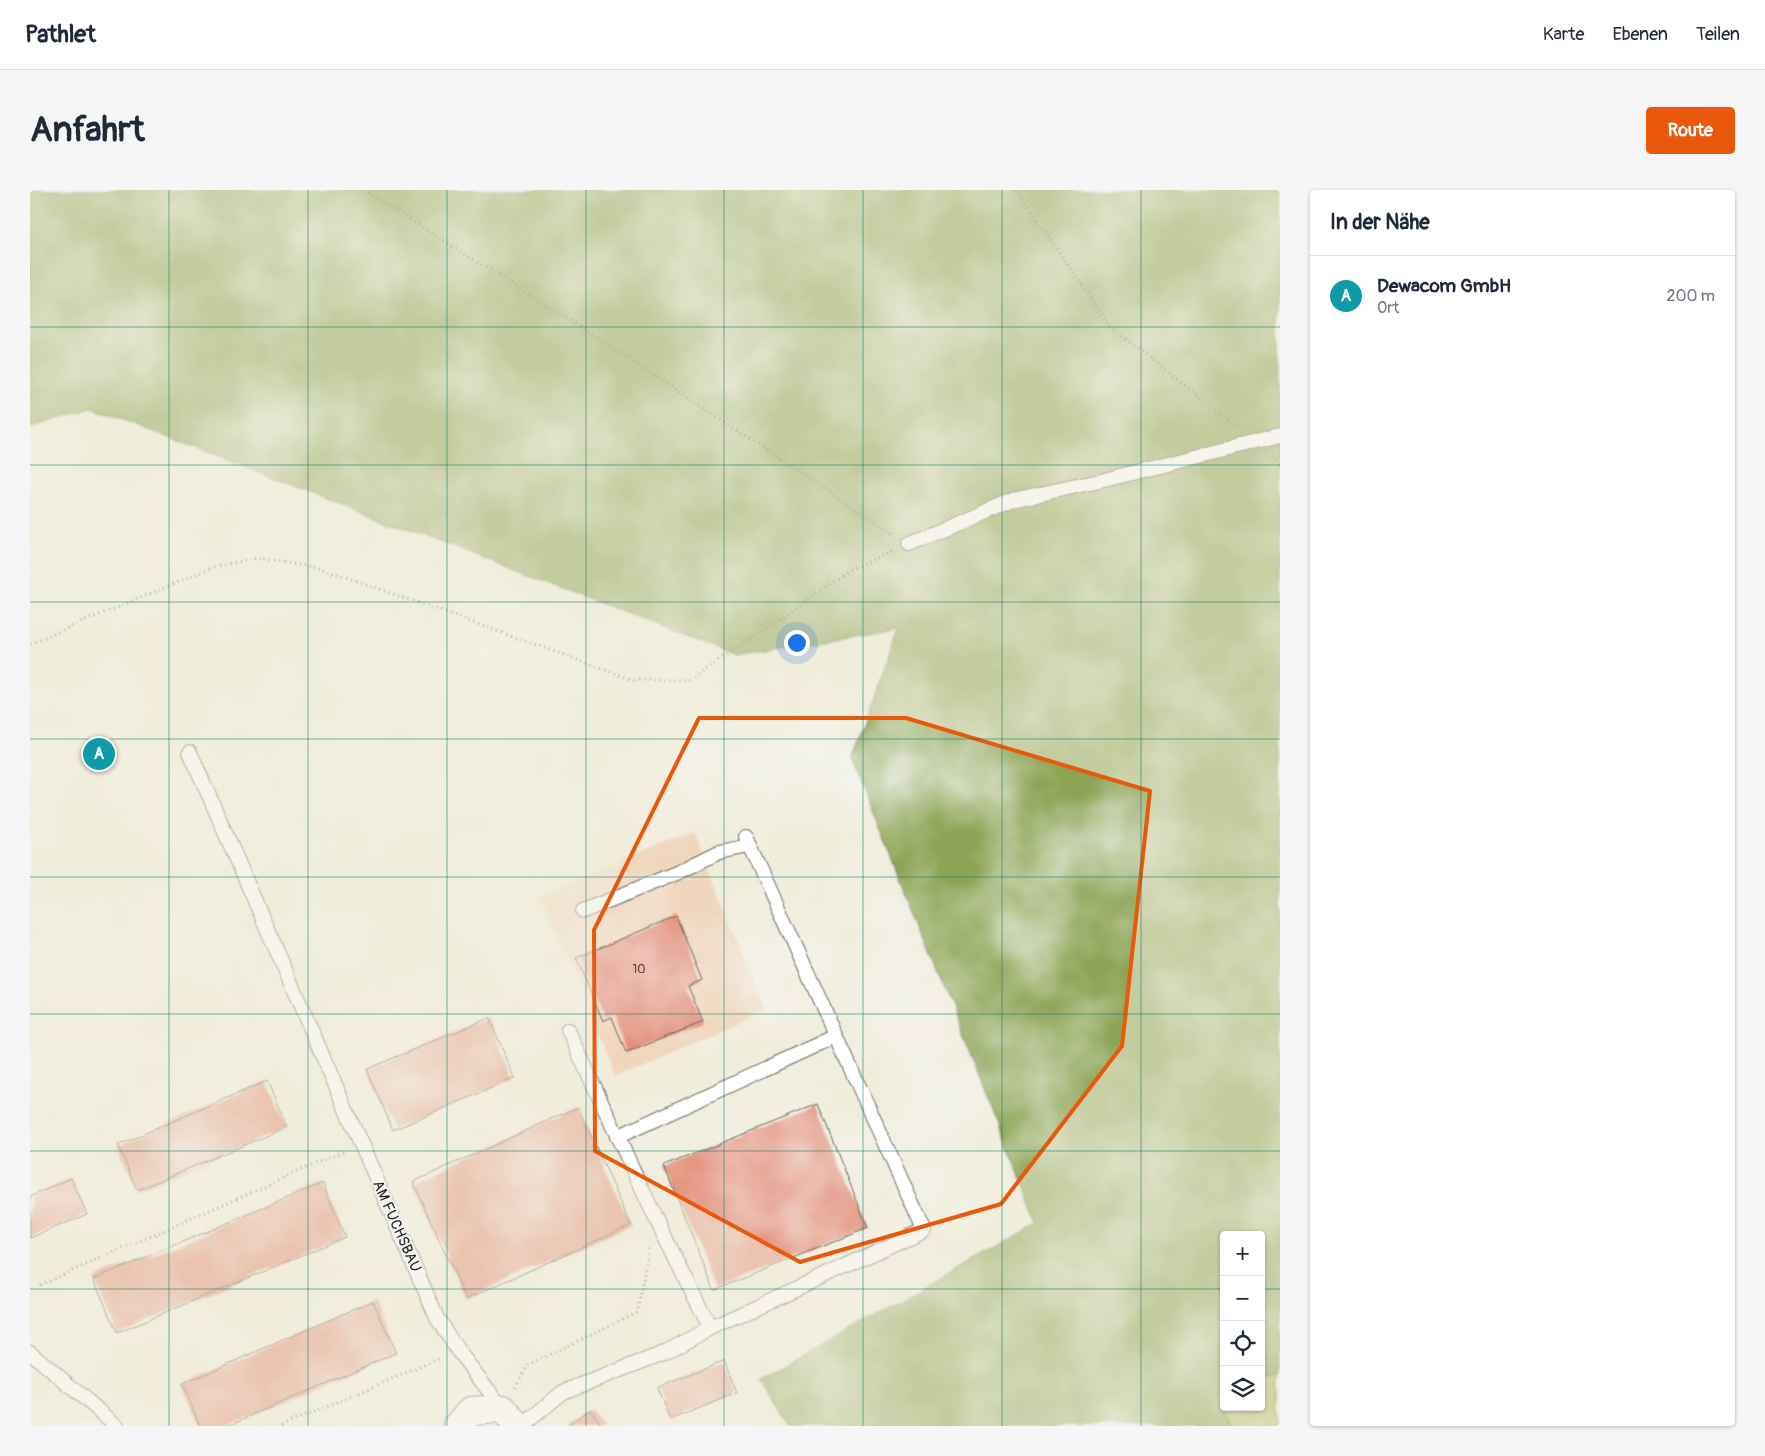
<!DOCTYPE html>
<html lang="de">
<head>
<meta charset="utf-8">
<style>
  body { margin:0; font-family:Pangolin,sans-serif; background:#f6f6f7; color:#1f2937 }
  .controls { position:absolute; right:15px; bottom:15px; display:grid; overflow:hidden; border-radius:5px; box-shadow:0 1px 4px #0004 }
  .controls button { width:45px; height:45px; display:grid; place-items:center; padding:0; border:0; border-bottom:1px solid #e0e1e3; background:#fff; color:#1f2937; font:25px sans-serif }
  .you { position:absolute; left:766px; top:452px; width:18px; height:18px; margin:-12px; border:4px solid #fff; border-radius:50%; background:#1a73e8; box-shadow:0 0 0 8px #1a73e833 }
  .badge { display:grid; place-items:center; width:32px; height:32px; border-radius:50%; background:#ea580c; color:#fff; font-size:16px; font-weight:700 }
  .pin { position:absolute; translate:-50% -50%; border:2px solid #fff; box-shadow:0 1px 5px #0006 }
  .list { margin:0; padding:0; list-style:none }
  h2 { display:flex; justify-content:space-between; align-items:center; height:65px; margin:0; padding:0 20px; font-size:21px }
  h2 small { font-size:16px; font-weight:400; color:#747a83 }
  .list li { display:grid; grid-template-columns:32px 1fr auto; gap:15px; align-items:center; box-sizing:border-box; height:80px; padding:0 20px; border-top:1px solid #e0e1e3 }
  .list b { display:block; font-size:19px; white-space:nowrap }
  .list p { margin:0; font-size:16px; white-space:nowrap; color:#747a83 }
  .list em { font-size:16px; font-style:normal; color:#747a83 }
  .icon { flex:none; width:28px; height:28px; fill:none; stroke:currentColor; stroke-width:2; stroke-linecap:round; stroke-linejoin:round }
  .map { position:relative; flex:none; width:1250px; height:1236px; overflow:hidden; border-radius:5px }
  header { display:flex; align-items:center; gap:30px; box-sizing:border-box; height:70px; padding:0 25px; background:#fff; border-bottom:1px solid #e0e1e3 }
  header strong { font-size:24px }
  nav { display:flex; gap:28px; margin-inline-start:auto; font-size:18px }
  .intro { display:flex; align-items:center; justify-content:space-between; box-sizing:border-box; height:120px; padding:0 30px }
  h1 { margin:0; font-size:35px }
  .button { padding:12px 22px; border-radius:5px; background:#ea580c; color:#fff; font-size:18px; font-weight:700 }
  main { display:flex; gap:30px; padding:0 30px }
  aside { flex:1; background:#fff; border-radius:5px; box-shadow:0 1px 4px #0004 }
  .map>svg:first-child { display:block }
  .built { fill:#f0d6bc }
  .green { fill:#b1bd5e; stroke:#666c3d }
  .forest { fill:#8ca455; stroke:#546038 }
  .building { fill:#e4917b }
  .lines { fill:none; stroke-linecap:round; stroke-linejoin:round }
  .service-casing { stroke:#66655f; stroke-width:16 }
  .minor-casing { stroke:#66655f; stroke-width:30 }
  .path { stroke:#66655f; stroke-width:3; stroke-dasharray:1 4; stroke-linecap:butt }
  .service { stroke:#fff; stroke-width:14 }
  .minor { stroke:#fff; stroke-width:28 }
  .marked { fill:none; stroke:#e8590c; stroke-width:4; stroke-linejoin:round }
  .grid { fill:none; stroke:#0f766e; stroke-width:1; stroke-opacity:0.55 }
  .labels { text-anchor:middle; stroke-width:4; stroke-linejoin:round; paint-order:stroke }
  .number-label { font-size:12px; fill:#4e3934 }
  .street-label { font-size:15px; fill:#1c1c1c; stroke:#f6f6f2 }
</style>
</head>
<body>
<header>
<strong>Pathlet</strong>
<nav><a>Karte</a><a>Ebenen</a><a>Teilen</a></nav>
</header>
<div class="intro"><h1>Anfahrt</h1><a class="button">Route</a></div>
<main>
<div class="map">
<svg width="1250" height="1236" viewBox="0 0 1250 1236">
  <rect width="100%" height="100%" fill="#f6f6f2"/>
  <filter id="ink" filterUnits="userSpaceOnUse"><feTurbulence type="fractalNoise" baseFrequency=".02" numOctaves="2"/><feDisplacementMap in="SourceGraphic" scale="10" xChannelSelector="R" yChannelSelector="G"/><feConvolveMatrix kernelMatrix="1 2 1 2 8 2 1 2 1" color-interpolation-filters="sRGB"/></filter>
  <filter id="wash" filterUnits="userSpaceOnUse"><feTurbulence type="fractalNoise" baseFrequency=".0096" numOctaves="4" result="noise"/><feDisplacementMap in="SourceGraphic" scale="20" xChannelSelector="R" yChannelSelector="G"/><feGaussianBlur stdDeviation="1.12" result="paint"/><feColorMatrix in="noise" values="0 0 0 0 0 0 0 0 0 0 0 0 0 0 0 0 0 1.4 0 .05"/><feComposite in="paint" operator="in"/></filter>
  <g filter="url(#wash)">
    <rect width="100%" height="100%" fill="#f0eddb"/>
    <polygon class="built" points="665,643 737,819 585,886 510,707"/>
    <polygon class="green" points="1250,1185 1250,1236 1202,1236 1188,1205 1194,1203 1194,1217 1231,1217 1231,1191"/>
    <polygon class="forest" points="0,0 1250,0 1250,1185 1231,1191 1231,1045 1194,1045 1194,1203 1188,1205 1202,1236 760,1236 731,1189 1009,1033 822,569 869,438 704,465 62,218 0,238"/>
    <g id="blocks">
      <g class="building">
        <polygon points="646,726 672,790 658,796 673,832 596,863 582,827 573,831 546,768"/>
        <polygon points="459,828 485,888 363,940 337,879"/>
        <polygon points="237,891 257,937 107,1000 88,955"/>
        <polygon points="788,914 838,1038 684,1100 634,976"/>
        <polygon points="548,917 601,1035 436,1109 383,992"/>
        <polygon points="41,988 57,1024 0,1048 0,1007"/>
        <polygon points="293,993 315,1047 87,1143 64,1089"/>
        <polygon points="343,1111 366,1163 197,1236 170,1236 152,1194"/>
        <polygon points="694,1171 707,1203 640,1230 627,1198"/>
        <polygon points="560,1219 572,1236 537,1236"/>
      </g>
    </g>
  </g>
  <g filter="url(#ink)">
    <use href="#blocks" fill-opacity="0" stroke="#66655f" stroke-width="1"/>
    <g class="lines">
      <g class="service-casing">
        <g id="service">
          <polyline points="879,354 983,310 1074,290 1250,246"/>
          <polyline points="160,562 407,1128 428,1161 473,1219"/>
          <polyline points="553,721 649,682 689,662 720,656"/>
          <polyline points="538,840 625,1027 680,1138"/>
          <polyline points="587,947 806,846"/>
          <polyline points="0,1162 87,1236"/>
          <polyline points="492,1236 533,1202 634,1163 680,1138 894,1040 716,647"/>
        </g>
      </g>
      <g class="minor-casing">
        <polyline id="minor" points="428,1236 441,1221 473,1219 487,1236"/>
      </g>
      <g class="path">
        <polyline points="333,0 538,129 864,344"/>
        <polyline points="987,0 1080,137 1209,238"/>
        <polyline points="1242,266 1250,275"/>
        <polyline points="0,454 184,377 227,368 293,379 604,490 660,490 729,444 820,379 862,362"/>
        <polyline points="10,1095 314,961"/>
        <polyline points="485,1197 498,1175 607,1122 619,1058"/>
        <polyline points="251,1236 411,1168"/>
      </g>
      <use href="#service" class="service"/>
      <use href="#minor" class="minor"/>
    </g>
  </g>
  <path d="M0 0H1250V1236H0ZM 669,528 L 876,528 L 1120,601 L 1092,856 L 971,1014 L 770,1072 L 565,961 L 564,740 Z" fill="#f0eddb" fill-opacity=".55" fill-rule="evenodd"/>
  <path class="marked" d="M 669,528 L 876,528 L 1120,601 L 1092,856 L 971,1014 L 770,1072 L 565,961 L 564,740 Z"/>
  <path class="grid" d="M 139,0 L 139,1236M 278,0 L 278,1236M 417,0 L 417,1236M 556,0 L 556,1236M 694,0 L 694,1236M 833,0 L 833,1236M 972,0 L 972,1236M 1111,0 L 1111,1236M 0,137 L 1250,137M 0,275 L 1250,275M 0,412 L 1250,412M 0,549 L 1250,549M 0,687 L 1250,687M 0,824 L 1250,824M 0,961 L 1250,961M 0,1099 L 1194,1099M 1231,1099 L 1250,1099"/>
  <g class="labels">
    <g class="number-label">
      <text x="609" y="783">10</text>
    </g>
    <g class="street-label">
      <text transform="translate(367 1036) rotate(66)" y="5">AM FUCHSBAU</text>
    </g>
  </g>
</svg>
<div class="controls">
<button>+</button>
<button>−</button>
<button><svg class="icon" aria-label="locate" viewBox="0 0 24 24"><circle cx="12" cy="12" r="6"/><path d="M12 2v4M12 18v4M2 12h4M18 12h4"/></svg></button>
<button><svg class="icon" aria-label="layers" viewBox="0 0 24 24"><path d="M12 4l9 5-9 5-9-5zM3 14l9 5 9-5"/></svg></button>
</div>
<div class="you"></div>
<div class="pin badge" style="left:69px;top:564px;background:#0f9aa8">A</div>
</div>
<aside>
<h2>In der Nähe<small></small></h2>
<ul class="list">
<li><span class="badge" style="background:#0f9aa8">A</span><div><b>Dewacom GmbH</b><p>Ort</p></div><em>200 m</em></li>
</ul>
</aside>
</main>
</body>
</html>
